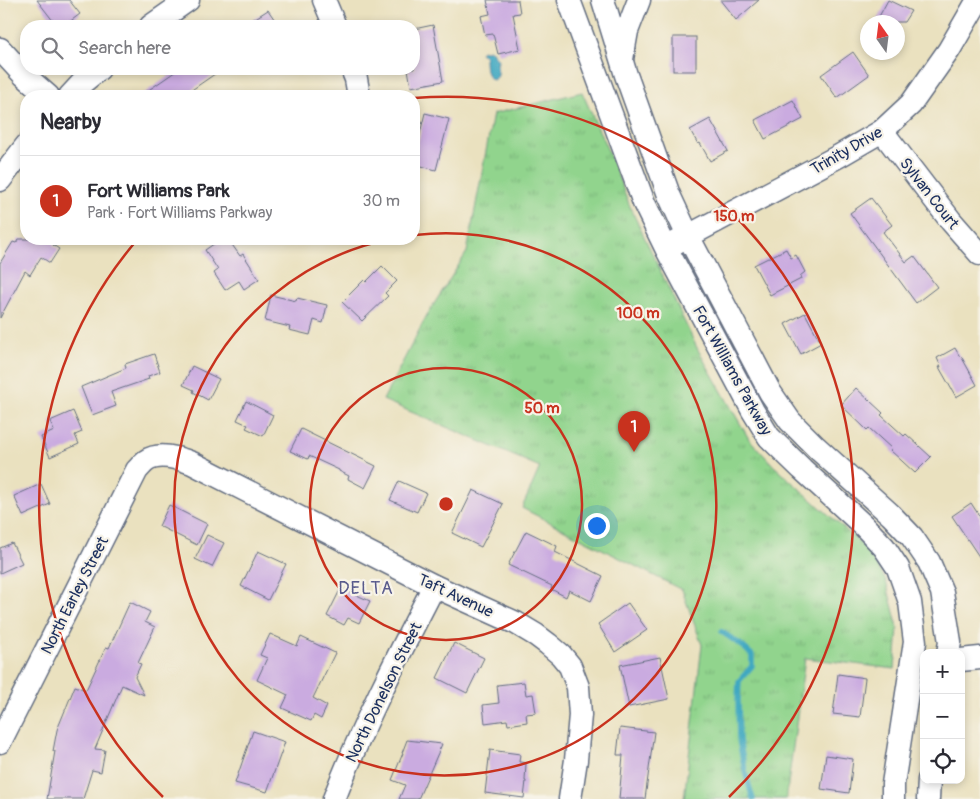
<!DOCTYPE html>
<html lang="en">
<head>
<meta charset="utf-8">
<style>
  body { margin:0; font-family:Pangolin,sans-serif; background:#f7f7f7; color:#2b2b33 }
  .controls { position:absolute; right:15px; bottom:15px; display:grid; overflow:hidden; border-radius:10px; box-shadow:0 2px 8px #0003 }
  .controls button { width:45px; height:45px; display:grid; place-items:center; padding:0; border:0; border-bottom:1px solid #e1e1e2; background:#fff; color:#2b2b33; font:25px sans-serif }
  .compass { position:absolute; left:860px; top:15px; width:45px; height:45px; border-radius:50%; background:#fff; box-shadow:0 2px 8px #0003; rotate:346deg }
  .you { position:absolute; left:596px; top:525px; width:18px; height:18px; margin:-12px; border:4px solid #fff; border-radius:50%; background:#1a73e8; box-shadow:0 0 0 8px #1a73e833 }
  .badge { display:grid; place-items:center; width:32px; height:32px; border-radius:50%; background:#c8321e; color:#fff; font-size:16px; font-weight:700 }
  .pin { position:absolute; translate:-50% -41px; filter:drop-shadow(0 1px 2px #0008) }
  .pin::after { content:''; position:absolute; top:26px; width:18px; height:15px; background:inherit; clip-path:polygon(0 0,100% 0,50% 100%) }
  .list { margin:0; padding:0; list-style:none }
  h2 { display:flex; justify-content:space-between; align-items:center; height:65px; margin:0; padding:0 20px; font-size:21px }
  h2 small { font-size:16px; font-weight:400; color:#7c7c81 }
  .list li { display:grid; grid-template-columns:32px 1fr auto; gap:15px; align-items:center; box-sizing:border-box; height:90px; padding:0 20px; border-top:1px solid #e1e1e2 }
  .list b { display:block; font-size:19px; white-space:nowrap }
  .list p { margin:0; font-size:16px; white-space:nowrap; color:#7c7c81 }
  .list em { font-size:16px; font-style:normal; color:#7c7c81 }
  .icon { flex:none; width:28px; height:28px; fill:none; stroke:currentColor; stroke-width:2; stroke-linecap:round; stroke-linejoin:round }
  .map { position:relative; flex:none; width:980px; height:799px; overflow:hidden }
  .search { position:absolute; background:#fff; box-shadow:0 2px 8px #0003; left:20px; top:20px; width:400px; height:55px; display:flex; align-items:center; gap:12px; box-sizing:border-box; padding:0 18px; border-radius:20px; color:#7c7c81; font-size:19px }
  .panel { position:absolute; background:#fff; box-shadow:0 2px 8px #0003; left:20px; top:90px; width:400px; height:155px; border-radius:20px }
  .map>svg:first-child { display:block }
  .park { fill:url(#park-tufts); stroke:#568276 }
  .water { fill:#41a8c1; stroke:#2e6c90 }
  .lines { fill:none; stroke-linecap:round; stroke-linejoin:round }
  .stream { stroke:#41a8c1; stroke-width:5.5 }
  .building { fill:#caabe0 }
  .minor-casing { stroke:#636d80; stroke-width:25 }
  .minor { stroke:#fff; stroke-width:22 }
  .ring { fill:none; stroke:#c8321e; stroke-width:2.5 }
  .labels { text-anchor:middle; stroke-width:4.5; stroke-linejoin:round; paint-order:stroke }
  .street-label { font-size:16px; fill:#1b2f5e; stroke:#f7f3e8 }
  .neighbourhood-label { font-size:18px; letter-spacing:1px; fill:#585a8c; stroke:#f7f3e8 }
  .centre { fill:#c8321e; stroke:#f7f3e8; stroke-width:2.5 }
  .ring-label { font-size:15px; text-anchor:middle; font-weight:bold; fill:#c8321e; stroke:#f7f3e8; stroke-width:4.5; stroke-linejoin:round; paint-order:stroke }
</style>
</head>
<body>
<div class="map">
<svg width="980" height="799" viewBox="0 0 980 799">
  <defs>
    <pattern id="park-tufts" width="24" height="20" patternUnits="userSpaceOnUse" patternTransform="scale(1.25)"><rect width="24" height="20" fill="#91d48d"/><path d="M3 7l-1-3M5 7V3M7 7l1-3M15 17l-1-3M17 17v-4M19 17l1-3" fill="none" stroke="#7cb67c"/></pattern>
  </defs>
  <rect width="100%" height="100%" fill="#f7f3e8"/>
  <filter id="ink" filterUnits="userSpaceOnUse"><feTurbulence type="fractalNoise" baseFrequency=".02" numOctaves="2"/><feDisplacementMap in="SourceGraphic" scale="10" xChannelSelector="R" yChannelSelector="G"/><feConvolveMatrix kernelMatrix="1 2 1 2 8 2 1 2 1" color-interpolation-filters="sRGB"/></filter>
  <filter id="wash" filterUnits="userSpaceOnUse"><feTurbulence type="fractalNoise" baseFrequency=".0096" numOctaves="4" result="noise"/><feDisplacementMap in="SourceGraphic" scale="20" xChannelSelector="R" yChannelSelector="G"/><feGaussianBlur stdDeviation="1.12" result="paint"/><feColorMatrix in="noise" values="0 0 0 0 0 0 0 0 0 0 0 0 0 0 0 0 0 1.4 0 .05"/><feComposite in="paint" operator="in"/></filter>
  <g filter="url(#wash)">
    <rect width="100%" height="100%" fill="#eae1bf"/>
    <polygon class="park" points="582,92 609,153 631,209 698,350 749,439 774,466 866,548 886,581 898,628 895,669 805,658 786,799 684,799 702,645 682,590 522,508 540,467 383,400 427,315 467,252 493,114"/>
    <path class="water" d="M 482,50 L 486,51 L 489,50 L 491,50 C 493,54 498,58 498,61 C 498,62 497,64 497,65 C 496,72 502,74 494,80 L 490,79 C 485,73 485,64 485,56 L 480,53 Z"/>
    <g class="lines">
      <polyline class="stream" points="722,632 741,645 752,655 752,666 739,681 738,700 739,740 746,775 753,799"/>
    </g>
    <g id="blocks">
      <g class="building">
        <polygon points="37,0 69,0 80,14 64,26 57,26"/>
        <polygon points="487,0 518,0 520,13 513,14 520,49 498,54 493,34 485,35 481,16 490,14"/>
        <polygon points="720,0 759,0 736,20"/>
        <polygon points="888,0 911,11 904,22 876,22"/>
        <polygon points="268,10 279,26 243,26"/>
        <polygon points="433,25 443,81 411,87 408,69 414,69 414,29"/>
        <rect x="673" y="37" width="23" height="34"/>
        <polygon points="853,52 869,75 837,98 821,75"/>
        <polygon points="179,69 222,69 183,96 140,96"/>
        <polygon points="793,100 803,119 765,139 755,120"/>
        <polygon points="425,113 449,119 436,170 414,164 414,145 417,146"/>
        <polygon points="710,119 728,151 710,161 700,143 698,144 690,130"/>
        <polygon points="871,198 892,225 883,232 906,262 914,256 937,287 916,303 850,213"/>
        <polygon points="19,239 57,239 53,245 59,249 50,263 41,257 30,275 25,271 0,318 0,263 13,242 16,243"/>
        <polygon points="221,239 228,239 240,256 243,254 259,279 244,289 239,281 225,290 214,273 218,270 205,250"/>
        <polygon points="786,249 791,258 796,255 805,272 800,276 801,279 770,295 754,265"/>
        <polygon points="382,266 397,281 385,293 388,296 362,321 342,302 364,280 366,282"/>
        <polygon points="271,295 296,301 297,298 327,305 323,323 314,320 310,335 289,330 290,327 265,321"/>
        <polygon points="805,313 821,343 801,354 785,324"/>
        <polygon points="955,348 960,357 961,356 977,385 956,397 939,367 941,367 937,358"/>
        <polygon points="154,354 160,372 148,376 149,379 111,392 116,406 92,415 81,387 126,368 125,364"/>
        <polygon points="192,366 219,379 208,400 193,392 194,390 183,385"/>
        <polygon points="856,388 883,413 881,415 904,436 906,434 931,457 915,473 890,450 892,449 869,428 867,430 841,405"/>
        <polygon points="246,401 273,415 263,436 246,428 248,425 237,420"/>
        <polygon points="73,411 82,432 75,435 79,444 50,457 41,437 54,431 50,421"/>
        <polygon points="301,429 376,466 365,488 348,479 349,476 339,471 339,470 309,456 308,459 290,451"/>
        <polygon points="399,481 426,493 417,512 390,500"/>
        <polygon points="41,484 50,504 23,516 14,496"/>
        <polygon points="473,490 503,504 481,547 452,533"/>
        <polygon points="971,503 980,517 980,558 952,516"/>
        <polygon points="169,505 207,524 197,545 159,526"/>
        <polygon points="526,531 557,546 555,552 603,576 591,601 569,590 566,597 551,589 552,586 508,565"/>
        <polygon points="207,535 224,543 212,567 195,559"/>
        <polygon points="12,543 22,563 0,573 0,548"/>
        <polygon points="258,551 286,564 268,600 241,586"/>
        <polygon points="341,588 370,601 359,623 348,618 344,625 327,616"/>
        <polygon points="130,602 150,612 145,622 155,627 138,663 141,664 135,677 144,695 122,685 95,749 105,750 101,772 92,770 83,799 47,799 55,751 53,751 57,730 75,686 86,690 106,647 109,648"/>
        <polygon points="628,603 647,630 615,652 598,624"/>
        <polygon points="270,634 297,646 301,637 335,653 313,698 327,706 321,719 314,715 311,721 282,708 288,695 257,680 267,658 260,655"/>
        <polygon points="454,643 484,658 467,693 437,678"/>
        <polygon points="660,657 669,699 629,707 620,665"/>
        <polygon points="838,674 865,678 860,717 833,714"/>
        <polygon points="524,682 526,695 533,694 536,713 526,714 527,722 508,725 507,720 485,723 483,705 499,703 497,685"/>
        <polygon points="620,728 654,732 645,799 619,799 623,755 617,755"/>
        <polygon points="253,731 285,742 267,792 235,783"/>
        <polygon points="407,740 442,744 418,799 399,799 405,785 392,780 403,753 402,753"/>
        <polygon points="490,750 520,754 519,762 526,763 525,781 526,781 524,798 485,793"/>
        <polygon points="826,755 853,759 849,793 821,789"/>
      </g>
    </g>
  </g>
  <g filter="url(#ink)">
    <use href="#blocks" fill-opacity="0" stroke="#636d80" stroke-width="1"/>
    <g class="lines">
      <g class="minor-casing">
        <g id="minor">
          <polyline points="324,0 335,26"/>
          <polyline points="569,0 644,203 666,248 753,411 769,437 802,469 863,525 884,547 898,568 910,602 915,642 893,784 893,799"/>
          <polyline points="603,0 626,75 669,195 688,236 770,392 790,421 816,447 891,515 912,537 929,562 942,592 950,642 948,653"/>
          <polyline points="151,26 188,0"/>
          <polyline points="0,49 24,75 48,96"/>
          <polyline points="622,59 627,31 639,0"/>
          <polyline points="352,69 356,79 359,96"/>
          <polyline points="70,96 83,82 99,69"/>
          <polyline points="882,131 951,221 980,254"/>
          <polyline points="0,180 26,146"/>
          <polyline points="675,243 839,156 882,131 911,104 949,50 978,0"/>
          <polyline points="961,660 980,658"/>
          <path d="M 0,742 L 137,470 C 140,467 143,463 146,461 C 159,452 178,458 192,463 L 434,586 L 516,623 L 536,635 L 548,644 L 561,655 L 570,666 L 578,687 L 580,715 L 576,760 L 570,799"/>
          <path d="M 334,799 C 362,726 398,656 434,586"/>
          <polyline points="928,799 929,780"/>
        </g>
      </g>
      <use href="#minor" class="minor"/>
    </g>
  </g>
  <g class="ring">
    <circle cx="446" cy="504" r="136"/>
    <path d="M415 235A271 271 0 1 1 390 239"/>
    <path d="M163 797A407 407 0 0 1 137 240M414 98A407 407 0 0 1 729 797"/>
  </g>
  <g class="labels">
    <g class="street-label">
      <text transform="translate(846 150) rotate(-30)" y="6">Trinity Drive</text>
      <text transform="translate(930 193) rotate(52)" y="6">Sylvan Court</text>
      <text transform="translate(733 370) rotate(61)" y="6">Fort Williams Parkway</text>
      <text transform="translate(74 595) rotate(-63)" y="6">North Earley Street</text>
      <text transform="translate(456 595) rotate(25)" y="6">Taft Avenue</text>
      <text transform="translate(383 692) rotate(-64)" y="6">North Donelson Street</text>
    </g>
    <g class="neighbourhood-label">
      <text x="366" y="594">DELTA</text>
    </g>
  </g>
  <circle cx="446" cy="504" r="8" class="centre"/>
  <g class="ring-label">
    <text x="734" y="221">150 m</text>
    <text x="638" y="318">100 m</text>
    <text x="542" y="413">50 m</text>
  </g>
</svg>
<div class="controls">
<button>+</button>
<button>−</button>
<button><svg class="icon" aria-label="locate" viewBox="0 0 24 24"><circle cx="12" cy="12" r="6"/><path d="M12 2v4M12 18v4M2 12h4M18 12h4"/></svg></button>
</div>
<svg class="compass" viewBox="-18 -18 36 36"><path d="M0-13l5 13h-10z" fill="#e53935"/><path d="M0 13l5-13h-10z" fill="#7c7c81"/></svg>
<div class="you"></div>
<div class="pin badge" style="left:634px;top:452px">1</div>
<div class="search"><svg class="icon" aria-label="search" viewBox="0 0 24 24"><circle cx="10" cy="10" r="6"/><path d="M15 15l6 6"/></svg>Search here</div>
<section class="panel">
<h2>Nearby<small></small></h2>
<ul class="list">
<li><span class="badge">1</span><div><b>Fort Williams Park</b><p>Park · Fort Williams Parkway</p></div><em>30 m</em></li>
</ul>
</section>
</div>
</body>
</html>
